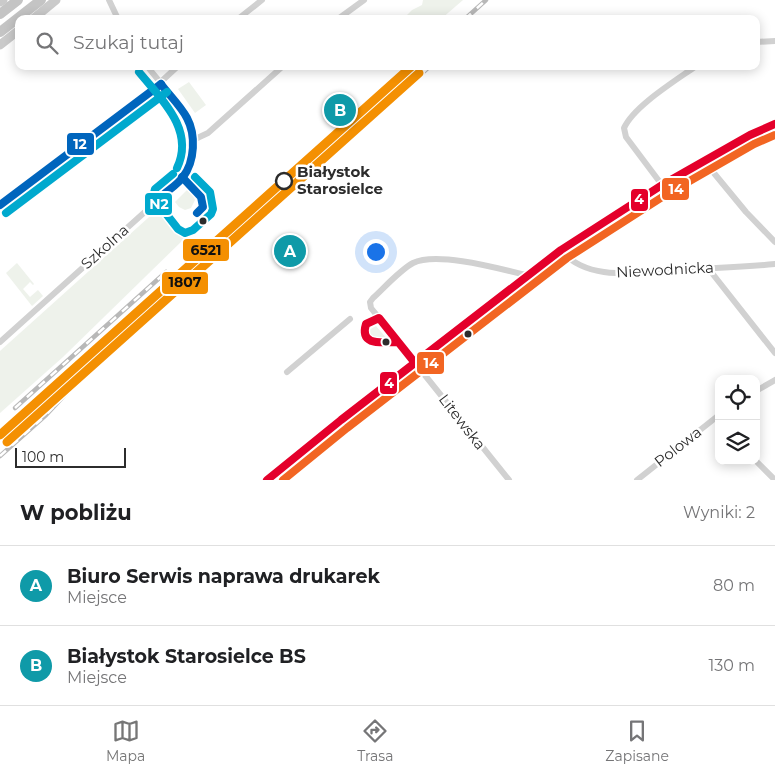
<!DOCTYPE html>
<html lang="pl">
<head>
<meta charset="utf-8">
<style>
  body { margin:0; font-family:Montserrat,sans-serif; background:#f6f6f6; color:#202124 }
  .controls { position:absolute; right:15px; bottom:15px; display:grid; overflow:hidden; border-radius:10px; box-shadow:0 2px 12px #0003 }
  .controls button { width:45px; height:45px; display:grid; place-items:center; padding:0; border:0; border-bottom:1px solid #e0e0e0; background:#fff; color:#202124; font:25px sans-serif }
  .scale { position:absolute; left:15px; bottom:12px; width:111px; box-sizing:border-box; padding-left:5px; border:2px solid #2c2c2c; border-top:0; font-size:14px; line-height:18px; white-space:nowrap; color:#2c2c2c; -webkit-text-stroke:4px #fff; paint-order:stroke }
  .you { position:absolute; left:375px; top:251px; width:18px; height:18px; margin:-12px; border:4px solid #fff; border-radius:50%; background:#1a73e8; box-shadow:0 0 0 8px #1a73e833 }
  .badge { display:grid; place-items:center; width:32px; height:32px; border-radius:50%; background:#767676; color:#fff; font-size:16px; font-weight:700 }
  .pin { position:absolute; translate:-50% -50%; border:2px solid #fff; box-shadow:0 1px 5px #0006 }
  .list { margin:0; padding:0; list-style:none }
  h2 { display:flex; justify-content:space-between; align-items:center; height:65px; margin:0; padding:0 20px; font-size:21px }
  h2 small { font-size:16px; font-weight:400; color:#757577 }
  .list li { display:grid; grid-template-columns:32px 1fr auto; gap:15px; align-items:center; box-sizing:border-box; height:80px; padding:0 20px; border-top:1px solid #e0e0e0 }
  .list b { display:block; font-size:19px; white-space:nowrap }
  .list p { margin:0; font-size:16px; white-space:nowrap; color:#757577 }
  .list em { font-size:16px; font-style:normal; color:#757577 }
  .icon { flex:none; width:28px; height:28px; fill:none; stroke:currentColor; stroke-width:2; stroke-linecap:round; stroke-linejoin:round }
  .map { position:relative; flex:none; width:775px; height:480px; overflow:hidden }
  .search { position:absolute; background:#fff; box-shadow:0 2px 12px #0003; left:15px; right:15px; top:15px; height:55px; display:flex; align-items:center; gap:12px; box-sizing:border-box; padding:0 18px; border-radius:10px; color:#757577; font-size:19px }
  .sheet { height:225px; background:#fff }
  nav { display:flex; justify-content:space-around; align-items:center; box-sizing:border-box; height:70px; border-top:1px solid #e0e0e0; background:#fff; font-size:14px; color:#757577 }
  nav a { display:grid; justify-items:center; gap:2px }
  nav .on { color:#767676 }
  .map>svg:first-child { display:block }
  .green { fill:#eef2eb }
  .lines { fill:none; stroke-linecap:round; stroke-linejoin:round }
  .minor { stroke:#d1d1d1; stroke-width:6 }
  .tertiary { stroke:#d1d1d1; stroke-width:8 }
  .secondary { stroke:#cacaca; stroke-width:9 }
  .primary { stroke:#c4c4c4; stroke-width:10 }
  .rail-casing { stroke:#b8b8b8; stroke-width:4.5 }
  .rail { stroke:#fff; stroke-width:2.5; stroke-dasharray:8; stroke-linecap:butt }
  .bus-1-casing { stroke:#fff; stroke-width:11 }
  .bus-2-casing { stroke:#fff; stroke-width:11 }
  .bus-3-casing { stroke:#fff; stroke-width:11 }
  .bus-4-casing { stroke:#fff; stroke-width:11 }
  .bus-1 { stroke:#e4002b; stroke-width:8 }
  .bus-2 { stroke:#f26522; stroke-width:8 }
  .bus-3 { stroke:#0065bd; stroke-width:8 }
  .bus-4 { stroke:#00a9ce; stroke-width:8 }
  .rail-1-casing { stroke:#fff; stroke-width:12 }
  .rail-2-casing { stroke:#fff; stroke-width:12 }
  .rail-1 { stroke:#f49002; stroke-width:9 }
  .rail-2 { stroke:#f49002; stroke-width:9 }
  .stop-dot { fill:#fff; stroke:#2c2c2c; stroke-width:2.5 }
  .bus-dot { fill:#2c2c2c; stroke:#fff; stroke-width:2 }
  .labels { text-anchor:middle; stroke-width:5; stroke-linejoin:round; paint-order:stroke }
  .stop-label { font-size:15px; font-weight:bold; fill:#2c2c2c; stroke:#fff; text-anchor:start }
  .street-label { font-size:15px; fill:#2c2c2c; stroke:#fff }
  .line-badge { stroke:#fff; stroke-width:2 }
  .badge-label { font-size:14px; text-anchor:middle; font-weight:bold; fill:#fff }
  .pale-badge-label { font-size:14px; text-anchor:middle; font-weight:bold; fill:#111 }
</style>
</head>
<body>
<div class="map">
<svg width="775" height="480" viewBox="0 0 775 480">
  <rect width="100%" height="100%" fill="#fff"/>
  <g class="green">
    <polygon points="423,0 463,0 441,19 403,19 412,10 422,5"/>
    <polygon points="189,82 206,105 195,113 178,89"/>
    <polygon points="187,190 192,194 195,200 191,208 185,210 179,207 175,202"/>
    <polygon points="158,209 185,238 63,357 0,413 0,351"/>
    <polygon points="17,263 34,284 33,285 30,282 23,289 30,297 38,290 43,296 32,306 6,273"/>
    <polygon points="376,326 388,340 374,340 370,336 369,330"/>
  </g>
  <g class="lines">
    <g class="minor">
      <polyline points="109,0 118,19"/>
      <polyline points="238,19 262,0"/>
      <polyline points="338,19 364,0"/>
      <polyline points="756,42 775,41"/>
      <polyline points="193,140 208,133 283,66"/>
      <polyline points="704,161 746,212 775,242"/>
      <path d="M 662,185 L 626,137 L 624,128 C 634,106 675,81 696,66"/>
      <polyline points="0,205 151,91 178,66"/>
      <path d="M 561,250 C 571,263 588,270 604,272 C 620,275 636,271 653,270 C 694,269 734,268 775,264"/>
      <polyline points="708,268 775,353"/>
      <path d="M 0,342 L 176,184 C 217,139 175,102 147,66"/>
      <polyline points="287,372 350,319"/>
      <polyline points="756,391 775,380"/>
      <polyline points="756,461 775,480"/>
      <path d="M 509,480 L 379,318 L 371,308 L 370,302 L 373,298 C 384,288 400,270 413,263 C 437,251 501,269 526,275"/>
      <polyline points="637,480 719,415"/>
    </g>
    <polyline class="tertiary" points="267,480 341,420 561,250 662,185 750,135 775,124"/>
    <g class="secondary">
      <polyline points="0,2 3,0"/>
      <polyline points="33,19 56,0"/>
      <polyline points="0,45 19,30"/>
    </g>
    <g class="primary">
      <polyline points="0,14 18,0"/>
      <polyline points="0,32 41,0"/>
    </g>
    <g class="rail-casing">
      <g id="rail">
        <polyline points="465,19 486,0"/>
        <polyline points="409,85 430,66"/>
        <polyline points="15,408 166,272"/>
        <polyline points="0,456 46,415 75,384 122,340 379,111 413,72"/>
      </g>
    </g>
    <use href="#rail" class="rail"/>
    <g class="bus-1-casing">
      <g id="bus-1">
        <path d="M 398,342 C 383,342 359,347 366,324 L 379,318 L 415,363"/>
        <polyline points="267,480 341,420 561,250 662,185 750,135 775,124"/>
      </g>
    </g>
    <g class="bus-2-casing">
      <polyline id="bus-2" points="283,480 347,428 567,258 667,194 754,144 775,135"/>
    </g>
    <g class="bus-3-casing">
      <g id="bus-3">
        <path d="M 161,84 C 169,95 180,105 187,118 C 196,135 195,161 183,177 C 178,184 170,189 163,195"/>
        <polyline points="182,177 201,197 203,207 197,213"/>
        <polyline points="0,205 161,84"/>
      </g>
    </g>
    <g class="bus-4-casing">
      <g id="bus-4">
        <path d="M 139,72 C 162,100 195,130 177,168"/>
        <polyline points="173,174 155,189 153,197 178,229 185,233 193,230 211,214 213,209 210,192 195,177"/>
        <polyline points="6,213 167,92"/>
      </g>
    </g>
    <use href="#bus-1" class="bus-1"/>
    <use href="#bus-2" class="bus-2"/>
    <use href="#bus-3" class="bus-3"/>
    <use href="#bus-4" class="bus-4"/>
    <g class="rail-1-casing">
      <polyline id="rail-1" points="0,435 412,66"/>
    </g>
    <g class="rail-2-casing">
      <polyline id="rail-2" points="7,442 419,73"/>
    </g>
    <use href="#rail-1" class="rail-1"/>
    <use href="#rail-2" class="rail-2"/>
  </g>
  <circle class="stop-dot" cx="284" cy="181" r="8"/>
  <g class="bus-dot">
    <circle cx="203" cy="221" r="4.5"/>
    <circle cx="468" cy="334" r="4.5"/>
    <circle cx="386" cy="342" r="4.5"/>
  </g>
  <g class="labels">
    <g class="stop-label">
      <text x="297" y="177">Białystok<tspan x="297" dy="17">Starosielce</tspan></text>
    </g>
    <g class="street-label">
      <text transform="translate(105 247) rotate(-42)" y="5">Szkolna</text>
      <text transform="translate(665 270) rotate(-3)" y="5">Niewodnicka</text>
      <text transform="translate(462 422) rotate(52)" y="5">Litewska</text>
      <text transform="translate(678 447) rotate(-38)" y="5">Polowa</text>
    </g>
  </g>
  <g class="line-badge">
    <rect x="66" y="132" width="29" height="24" rx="5" fill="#0065bd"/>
    <rect x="661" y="177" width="29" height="24" rx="5" fill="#f26522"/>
    <rect x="630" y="188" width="19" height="24" rx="5" fill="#e4002b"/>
    <rect x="144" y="192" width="29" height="24" rx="5" fill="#00a9ce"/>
    <rect x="182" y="238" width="48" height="24" rx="5" fill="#f49002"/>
    <rect x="161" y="271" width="48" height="24" rx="5" fill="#f49002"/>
    <rect x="416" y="351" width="29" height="24" rx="5" fill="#f26522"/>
    <rect x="379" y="371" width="19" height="24" rx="5" fill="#e4002b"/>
  </g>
  <g class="badge-label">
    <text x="80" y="149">12</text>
    <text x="676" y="194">14</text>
    <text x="639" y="204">4</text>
    <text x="159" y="209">N2</text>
    <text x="431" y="368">14</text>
    <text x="389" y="388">4</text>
  </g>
  <g class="pale-badge-label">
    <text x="206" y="255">6521</text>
    <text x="185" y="287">1807</text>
  </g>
</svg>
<div class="controls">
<button><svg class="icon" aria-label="locate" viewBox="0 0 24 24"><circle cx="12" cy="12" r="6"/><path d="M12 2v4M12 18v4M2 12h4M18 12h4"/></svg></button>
<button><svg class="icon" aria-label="layers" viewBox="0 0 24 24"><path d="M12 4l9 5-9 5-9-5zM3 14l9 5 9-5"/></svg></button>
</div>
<div class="scale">100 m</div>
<div class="you"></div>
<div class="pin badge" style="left:290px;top:251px;background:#0f9aa8">A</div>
<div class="pin badge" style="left:340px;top:110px;background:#0f9aa8">B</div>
<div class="search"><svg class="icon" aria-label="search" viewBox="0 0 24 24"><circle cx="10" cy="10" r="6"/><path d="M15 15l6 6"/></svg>Szukaj tutaj</div>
</div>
<section class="sheet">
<h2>W pobliżu<small>Wyniki: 2</small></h2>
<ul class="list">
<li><span class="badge" style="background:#0f9aa8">A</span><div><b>Biuro Serwis naprawa drukarek</b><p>Miejsce</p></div><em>80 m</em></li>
<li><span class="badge" style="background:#0f9aa8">B</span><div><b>Białystok Starosielce BS</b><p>Miejsce</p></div><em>130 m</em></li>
</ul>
</section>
<nav>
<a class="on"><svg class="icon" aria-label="map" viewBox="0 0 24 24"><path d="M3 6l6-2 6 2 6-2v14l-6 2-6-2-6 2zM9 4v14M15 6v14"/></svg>Mapa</a>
<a><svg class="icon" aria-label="directions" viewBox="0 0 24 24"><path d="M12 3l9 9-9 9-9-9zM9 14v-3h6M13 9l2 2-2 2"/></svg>Trasa</a>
<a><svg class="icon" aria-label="saved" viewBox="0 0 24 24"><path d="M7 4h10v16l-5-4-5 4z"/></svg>Zapisane</a>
</nav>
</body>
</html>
